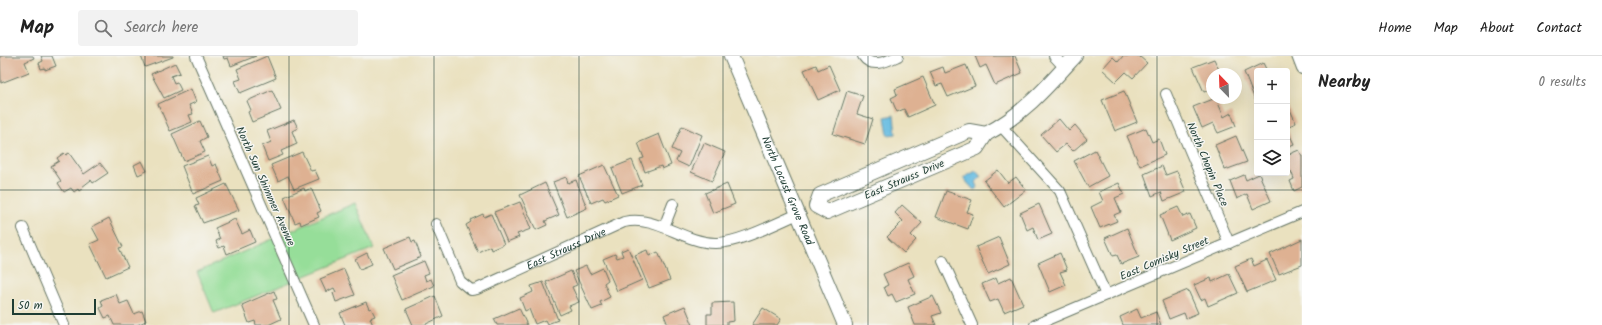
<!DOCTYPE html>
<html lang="en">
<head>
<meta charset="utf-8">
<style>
  body { margin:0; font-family:Kalam,sans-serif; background:#f2f2f2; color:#222 }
  .controls { position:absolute; right:12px; top:12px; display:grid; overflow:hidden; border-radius:4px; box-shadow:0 4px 16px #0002 }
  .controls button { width:36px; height:36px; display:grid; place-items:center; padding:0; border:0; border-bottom:1px solid #e0e0e0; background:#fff; color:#222; font:20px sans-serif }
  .compass { position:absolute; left:1206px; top:12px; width:36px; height:36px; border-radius:50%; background:#fff; box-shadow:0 4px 16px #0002; rotate:337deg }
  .scale { position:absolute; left:12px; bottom:10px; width:84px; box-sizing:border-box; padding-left:4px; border:2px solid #1f3d34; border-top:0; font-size:11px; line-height:14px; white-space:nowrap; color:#1f3d34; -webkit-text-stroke:3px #f6f6f2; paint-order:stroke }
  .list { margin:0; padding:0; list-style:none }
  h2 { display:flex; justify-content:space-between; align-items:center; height:52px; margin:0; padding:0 16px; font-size:17px }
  h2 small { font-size:13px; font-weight:400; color:#767676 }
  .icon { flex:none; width:22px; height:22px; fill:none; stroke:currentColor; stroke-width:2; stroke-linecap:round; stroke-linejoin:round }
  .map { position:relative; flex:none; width:1302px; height:269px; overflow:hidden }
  header { display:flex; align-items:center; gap:24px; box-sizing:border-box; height:56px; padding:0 20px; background:#fff; border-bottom:1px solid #e0e0e0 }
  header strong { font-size:19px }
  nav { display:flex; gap:22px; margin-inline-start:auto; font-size:14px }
  .search { width:280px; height:36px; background:#f2f2f2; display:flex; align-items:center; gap:10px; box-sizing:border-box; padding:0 14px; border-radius:4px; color:#767676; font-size:15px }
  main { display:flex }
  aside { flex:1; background:#fff }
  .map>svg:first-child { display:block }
  .green { fill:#96de99; stroke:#5a8e66 }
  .water { fill:#65bbe1; stroke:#427c8a }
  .building { fill:#deb192 }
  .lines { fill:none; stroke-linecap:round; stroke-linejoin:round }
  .street-casing { stroke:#667665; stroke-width:12 }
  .secondary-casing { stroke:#667665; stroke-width:16 }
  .street { stroke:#fff; stroke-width:10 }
  .secondary { stroke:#fff; stroke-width:14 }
  .grid { fill:none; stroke:#1f3d34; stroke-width:1; stroke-opacity:0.55 }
  .labels { text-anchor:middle; stroke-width:3; stroke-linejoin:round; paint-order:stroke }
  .street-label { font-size:11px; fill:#1f3d34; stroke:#f6f6f2 }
</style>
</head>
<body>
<header>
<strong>Map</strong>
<div class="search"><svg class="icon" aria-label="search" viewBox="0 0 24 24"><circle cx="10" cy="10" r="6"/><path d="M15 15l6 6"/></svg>Search here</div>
<nav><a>Home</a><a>Map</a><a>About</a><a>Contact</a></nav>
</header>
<main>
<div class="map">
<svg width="1302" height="269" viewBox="0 0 1302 269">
  <rect width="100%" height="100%" fill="#f6f6f2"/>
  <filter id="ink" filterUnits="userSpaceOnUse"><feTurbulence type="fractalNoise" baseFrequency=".025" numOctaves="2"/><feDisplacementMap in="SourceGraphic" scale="8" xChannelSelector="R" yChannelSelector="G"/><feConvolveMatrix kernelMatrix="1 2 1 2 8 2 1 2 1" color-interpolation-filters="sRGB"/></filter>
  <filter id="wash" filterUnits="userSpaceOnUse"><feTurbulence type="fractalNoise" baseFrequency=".012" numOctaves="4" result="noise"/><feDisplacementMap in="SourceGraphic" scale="16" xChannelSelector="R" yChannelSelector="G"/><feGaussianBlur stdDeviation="0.9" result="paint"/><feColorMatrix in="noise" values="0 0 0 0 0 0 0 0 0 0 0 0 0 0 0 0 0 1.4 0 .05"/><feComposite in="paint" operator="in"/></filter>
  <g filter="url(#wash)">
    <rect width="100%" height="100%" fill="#eae1bf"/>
    <polygon class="green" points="355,147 374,192 214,257 197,216"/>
    <g class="water">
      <polygon points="894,59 896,78 888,79 885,61"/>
      <polygon points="976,115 981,121 976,126 978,131 974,134 963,122"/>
    </g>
    <g id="blocks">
      <g class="building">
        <polygon points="0,0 33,0 34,2 25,6 29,16 1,27"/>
        <polygon points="41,0 52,0 56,10 45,14 45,12 41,13 39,7 43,5"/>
        <polygon points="141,0 173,0 173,1 145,11"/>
        <polygon points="223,0 256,0 231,10 228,2 224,3"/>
        <polygon points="267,0 276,22 240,37 235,25 241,23 237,13"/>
        <polygon points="975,0 1015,0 1022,17 995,29 986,9 980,12"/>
        <polygon points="1123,0 1139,0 1147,7 1133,22 1126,16 1116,26 1102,13 1113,1 1118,6"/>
        <polygon points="1214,3 1221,18 1212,18 1212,33 1204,36 1193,11"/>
        <polygon points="175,7 180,17 171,20 174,27 177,26 181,34 164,42 151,18"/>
        <polygon points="1263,7 1267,15 1257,15 1257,43 1255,44 1244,16"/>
        <polygon points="816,9 818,14 829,9 840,34 818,44 804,14"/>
        <polygon points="966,9 975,30 948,41 942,28 936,30 930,16 943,11 945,17"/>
        <polygon points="923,21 935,49 908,61 904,53 897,56 891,42 897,39 895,33"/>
        <polygon points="191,33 196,46 189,49 193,58 189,59 192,66 170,75 158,48"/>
        <polygon points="272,34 281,54 252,66 248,56 251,54 247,45"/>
        <polygon points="847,35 863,40 857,58 873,63 865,88 833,78"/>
        <polygon points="1124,35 1137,66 1115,75 1102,44"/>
        <polygon points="1216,42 1224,61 1231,57 1236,70 1218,77 1213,67 1202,72 1193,51"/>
        <polygon points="1287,49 1288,49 1296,67 1287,71"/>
        <polygon points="1059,63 1069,75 1075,69 1087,83 1073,95 1066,88 1056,96 1041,79"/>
        <polygon points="294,64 298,72 292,75 297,88 281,95 283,99 268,105 262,90 271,86 267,75"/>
        <polygon points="200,65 207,81 200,85 205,96 184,105 172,78"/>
        <polygon points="682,70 702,79 689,111 676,105 680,97 672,93"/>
        <polygon points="1146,72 1152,86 1159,83 1165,99 1140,110 1127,80"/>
        <polygon points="1287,73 1294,88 1287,91"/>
        <polygon points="659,78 671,109 662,113 661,110 645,116 640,103 644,102 638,87"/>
        <polygon points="1236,80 1247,106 1225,114 1215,89"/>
        <polygon points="704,87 725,96 712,125 691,116"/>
        <polygon points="1095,94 1108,120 1088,131 1074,105"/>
        <polygon points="1299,94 1302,100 1302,131 1294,135 1290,125 1294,123 1291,115 1287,117 1287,99"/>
        <polygon points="302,96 311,115 315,114 319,123 294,133 288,120 278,125 271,109"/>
        <polygon points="64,97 66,99 69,97 84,118 100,107 108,117 93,127 91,124 82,131 83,132 79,135 78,133 74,136 71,132 64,136 58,127 61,125 51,110 59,105 57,102"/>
        <polygon points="208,100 212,110 216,108 223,125 193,138 182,110"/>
        <polygon points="632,104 642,129 622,137 612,112"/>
        <polygon points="142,105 147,115 138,119 134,109"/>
        <polygon points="604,109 618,139 605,145 603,142 591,147 579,120"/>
        <polygon points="1162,110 1166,119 1177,115 1186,136 1164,145 1161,136 1152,140 1144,118"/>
        <polygon points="998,114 1008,127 1016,121 1026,134 1004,151 984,125"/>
        <polygon points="1259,118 1271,145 1253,153 1247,138 1237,143 1230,125 1244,119 1246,124"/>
        <polygon points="566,121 568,127 576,124 587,152 567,161 553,126"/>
        <polygon points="545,127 559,159 545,165 547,169 536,174 520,139"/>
        <polygon points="1119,127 1124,138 1115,142 1121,156 1114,159 1117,165 1100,172 1091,151 1103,145 1099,136"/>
        <polygon points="226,128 239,154 203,167 195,150 199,149 196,142"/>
        <polygon points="727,128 735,148 713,157 705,137"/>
        <polygon points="304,132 305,135 311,132 321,155 317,157 319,161 301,169 300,165 295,167 284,141"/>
        <polygon points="946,135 972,144 967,156 973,158 968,173 936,161"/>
        <polygon points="520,146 531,173 517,178 519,181 507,186 494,156"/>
        <polygon points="1039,148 1052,178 1038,184 1033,171 1027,174 1020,157"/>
        <polygon points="902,149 922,167 911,179 916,184 904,197 887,181 903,165 895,157"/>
        <polygon points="1178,151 1183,161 1190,158 1196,172 1170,184 1160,159"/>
        <polygon points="483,158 484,161 491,158 504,188 491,194 490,190 478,196 466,169 471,166 470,164"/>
        <polygon points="109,162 123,191 119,192 128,211 106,221 90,188 99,184 92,171"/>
        <polygon points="235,163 242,178 250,174 255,186 227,198 224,190 219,192 216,185 220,183 215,172"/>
        <polygon points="1127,172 1139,201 1121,208 1117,199 1113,200 1105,182"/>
        <polygon points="410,181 412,186 415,185 421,201 393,213 384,192"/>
        <polygon points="999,181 1010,208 988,218 976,191"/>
        <polygon points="1302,183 1302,209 1279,218 1270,198"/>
        <polygon points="628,192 642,224 617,235 603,203 615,198 617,202 623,200 621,195"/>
        <polygon points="647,194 649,200 658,196 670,224 649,232 635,199"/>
        <polygon points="367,197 372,208 360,213 355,203"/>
        <polygon points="1060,197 1067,214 1060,216 1066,229 1050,236 1038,207"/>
        <polygon points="1251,203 1254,210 1267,204 1276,224 1247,236 1235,210"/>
        <polygon points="424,205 429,217 424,219 426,225 431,223 434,230 402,244 391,219"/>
        <polygon points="908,207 914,220 908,223 915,238 896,246 892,238 888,240 884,231 888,229 883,218"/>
        <polygon points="586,210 590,218 603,212 608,224 604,227 610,241 600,246 602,250 592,254 574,215"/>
        <polygon points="344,213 355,239 336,246 333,237 336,236 334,232 326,236 320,223"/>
        <polygon points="571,215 577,229 572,231 579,246 569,250 571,254 560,259 546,226"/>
        <polygon points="1229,218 1238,237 1208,250 1205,242 1201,244 1194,229 1211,222 1212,226"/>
        <polygon points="1011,221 1023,248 1004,256 998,243 990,246 982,228 996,222 998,227"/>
        <polygon points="543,226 558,264 547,268 545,264 535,268 529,253 525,255 520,242 533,236 531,230"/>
        <polygon points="1188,234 1198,257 1186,262 1184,257 1169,263 1162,245"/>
        <polygon points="274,235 277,243 273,244 281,263 268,269 256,269 255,265 249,267 242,249"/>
        <polygon points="116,238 120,248 128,245 134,258 142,255 146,265 137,269 114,269 110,260 105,262 100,252 103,250 101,244"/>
        <polygon points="435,240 443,260 424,269 413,269 406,253"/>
        <polygon points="933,240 941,257 932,260 936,269 915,269 908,251"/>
        <polygon points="366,246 369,253 371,252 375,260 370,262 373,269 345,269 340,257"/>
        <polygon points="733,246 734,265 727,266 727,269 707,269 707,258 712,258 712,247"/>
        <polygon points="685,250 693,269 668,269 664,259"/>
        <polygon points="519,252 527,269 497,269 494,263"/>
        <polygon points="763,252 781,263 777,269 752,269"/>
        <polygon points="1137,253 1141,262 1156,256 1161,269 1123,269 1120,261"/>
      </g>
    </g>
  </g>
  <g filter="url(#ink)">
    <use href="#blocks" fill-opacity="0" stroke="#667665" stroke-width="1"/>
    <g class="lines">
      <g class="street-casing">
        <g id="street">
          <polyline points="196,0 314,269"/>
          <path d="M 863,0 C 872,13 887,5 898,0"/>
          <polyline points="1054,0 1065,12"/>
          <polyline points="1297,0 1302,13"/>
          <polyline points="1166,38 1229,187"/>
          <polyline points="1001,70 1060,135 1106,239"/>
          <path id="s1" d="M 436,168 L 460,225 L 471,234 L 477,233 L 624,166 C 657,159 682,186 715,187 C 736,188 777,167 798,158"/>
          <polyline points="664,171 673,148"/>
          <polyline points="23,172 64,269"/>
          <polyline points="943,205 972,269"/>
          <polyline points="1035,269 1302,156"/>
        </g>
      </g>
      <g class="secondary-casing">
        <g id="secondary">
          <path id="s2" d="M 731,0 L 845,269"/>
          <polygon points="969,75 986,78 977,92 827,156 816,150 820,139"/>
          <path d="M 986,78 C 1024,58 1047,31 1075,0"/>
        </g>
      </g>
      <use href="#street" class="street"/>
      <use href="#secondary" class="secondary"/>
    </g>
  </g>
  <path class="grid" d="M 145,0 L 145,269M 289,0 L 289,269M 434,0 L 434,269M 579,0 L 579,269M 723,0 L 723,269M 868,0 L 868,269M 1013,0 L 1013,269M 1157,0 L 1157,269M 0,134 L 1302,134"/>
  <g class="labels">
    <g class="street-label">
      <text transform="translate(1208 108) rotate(67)" y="4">North Chopin Place</text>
      <text transform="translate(904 123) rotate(-23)" y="4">East Strauss Drive</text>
      <text transform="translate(266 130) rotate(66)" y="4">North Sun Shimmer Avenue</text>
      <text dy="4" stroke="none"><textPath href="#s2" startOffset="146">North Locust Grove Road</textPath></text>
      <text dy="4" stroke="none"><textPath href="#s1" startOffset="180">East Strauss Drive</textPath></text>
      <text transform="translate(1164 202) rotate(-23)" y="4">East Comisky Street</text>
    </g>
  </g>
</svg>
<div class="controls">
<button>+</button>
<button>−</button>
<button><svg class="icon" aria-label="layers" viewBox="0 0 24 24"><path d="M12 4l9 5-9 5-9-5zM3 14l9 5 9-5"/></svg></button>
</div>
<svg class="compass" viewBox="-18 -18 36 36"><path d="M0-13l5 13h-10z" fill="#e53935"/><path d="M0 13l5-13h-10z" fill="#767676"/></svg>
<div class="scale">50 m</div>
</div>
<aside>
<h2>Nearby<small>0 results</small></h2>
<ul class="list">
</ul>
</aside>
</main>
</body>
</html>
